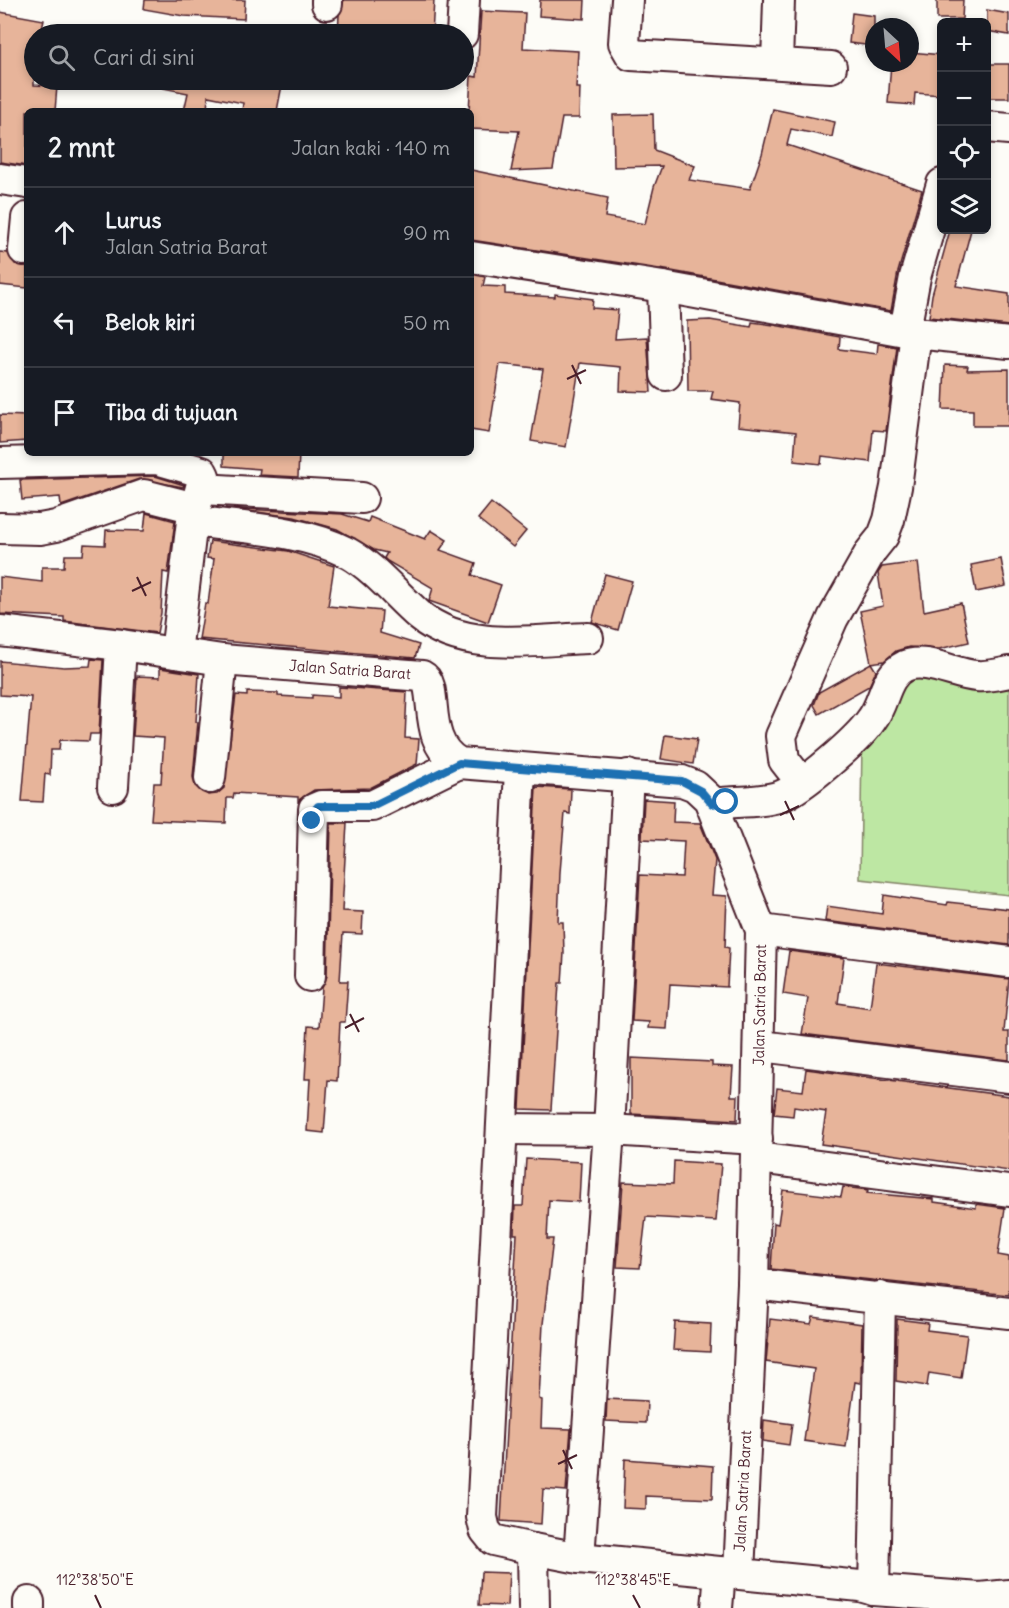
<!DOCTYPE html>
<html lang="id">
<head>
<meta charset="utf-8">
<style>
  body { margin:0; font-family:Delius,sans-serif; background:#242831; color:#f1f3f6 }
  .controls { position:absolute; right:18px; top:18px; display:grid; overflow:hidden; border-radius:9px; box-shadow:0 3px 9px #0003 }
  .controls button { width:54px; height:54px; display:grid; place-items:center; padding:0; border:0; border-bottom:2px solid #363941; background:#171b24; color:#f1f3f6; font:30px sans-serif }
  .compass { position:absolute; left:865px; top:18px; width:54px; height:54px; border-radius:50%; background:#171b24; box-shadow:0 3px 9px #0003; rotate:154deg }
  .stop { position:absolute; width:18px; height:18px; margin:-14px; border:4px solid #1f6fb2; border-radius:50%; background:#fff }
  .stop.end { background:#1f6fb2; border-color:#fff; box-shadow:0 2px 6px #0008 }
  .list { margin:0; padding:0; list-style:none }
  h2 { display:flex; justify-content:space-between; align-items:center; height:78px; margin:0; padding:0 24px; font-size:26px }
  h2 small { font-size:20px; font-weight:400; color:#9ea1a6 }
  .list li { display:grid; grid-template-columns:39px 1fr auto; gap:18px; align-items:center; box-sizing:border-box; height:90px; padding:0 24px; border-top:2px solid #363941 }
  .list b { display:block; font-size:22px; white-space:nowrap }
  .list p { margin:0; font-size:20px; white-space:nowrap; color:#9ea1a6 }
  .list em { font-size:20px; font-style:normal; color:#9ea1a6 }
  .icon { flex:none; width:33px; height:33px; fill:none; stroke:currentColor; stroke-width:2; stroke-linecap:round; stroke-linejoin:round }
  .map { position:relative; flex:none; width:1009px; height:1608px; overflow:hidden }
  .search { position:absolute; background:#171b24; box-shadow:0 3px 9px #0003; left:24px; top:24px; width:450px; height:66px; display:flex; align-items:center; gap:15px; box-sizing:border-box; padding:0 21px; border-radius:33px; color:#9ea1a6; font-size:22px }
  .panel { position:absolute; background:#171b24; box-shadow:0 3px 9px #0003; left:24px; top:108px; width:450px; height:348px; border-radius:9px }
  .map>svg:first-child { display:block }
  .green { fill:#bde7a3; stroke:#848367; stroke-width:1.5 }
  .building { fill:#e7b49a; stroke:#4a1f2b; stroke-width:1.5 }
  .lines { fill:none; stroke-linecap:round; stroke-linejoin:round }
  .minor-casing { stroke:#4a1f2b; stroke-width:34 }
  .minor { stroke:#fdfcf7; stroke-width:30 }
  .route { stroke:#1f6fb2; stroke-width:8 }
  .ticks { fill:none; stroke:#4a1f2b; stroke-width:2 }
  .labels { text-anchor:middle; stroke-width:5; stroke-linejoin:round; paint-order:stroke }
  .street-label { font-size:15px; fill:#4a1f2b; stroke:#fdfcf7 }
  .ticks-label { font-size:15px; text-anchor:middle; fill:#4a1f2b; stroke:#fdfcf7; stroke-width:5; stroke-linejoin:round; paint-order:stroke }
</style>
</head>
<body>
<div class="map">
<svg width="1009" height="1608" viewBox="0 0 1009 1608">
  <rect width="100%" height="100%" fill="#fdfcf7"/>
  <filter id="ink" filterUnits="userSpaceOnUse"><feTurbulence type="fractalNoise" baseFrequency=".0167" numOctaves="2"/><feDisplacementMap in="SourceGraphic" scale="12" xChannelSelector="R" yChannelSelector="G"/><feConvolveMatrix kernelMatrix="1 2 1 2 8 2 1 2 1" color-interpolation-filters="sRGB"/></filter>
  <g filter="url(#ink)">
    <polygon class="green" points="920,674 1009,681 1009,895 860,879 862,744 903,679"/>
    <g class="building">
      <polygon points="145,0 245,0 244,19 184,16 144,9"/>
      <polygon points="344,0 434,0 432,34 338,34 339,15"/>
      <polygon points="540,0 585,0 584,19 539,16"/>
      <polygon points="937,0 963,0 962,19 937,19"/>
      <polygon points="987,10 1009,14 1009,35 987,31"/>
      <polygon points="481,11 525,13 523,48 578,51 576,88 580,88 579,118 562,118 553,169 511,171 519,131 471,129 471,111 469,111 471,76 477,77"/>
      <polygon points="0,12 44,20 41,34 34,34 34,85 57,86 55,111 27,111 27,166 0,162"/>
      <polygon points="852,13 874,16 874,46 849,43"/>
      <polygon points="910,52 942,55 942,95 915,93 914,105 888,103 891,63 910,63"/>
      <rect x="987" y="64" width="22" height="34"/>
      <polygon points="164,80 235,80 258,84 259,80 283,80 277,111 242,111 243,103 208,96 207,111 184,111 188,93 163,88"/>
      <polygon points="773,109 835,122 832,137 791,129 787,145 922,190 898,272 891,311 666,270 471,240 471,170 608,198 605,217 645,224 654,187 662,166 614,167 613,115 653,114 654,150 695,166 689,180 750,189 762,154"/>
      <polygon points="950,230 971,230 956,286 1009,294 1009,326 929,317 932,295"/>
      <polygon points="0,252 8,253 15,264 27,266 27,288 0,285"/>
      <polygon points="471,274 485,277 483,286 505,287 505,294 555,297 555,294 593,299 592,308 618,310 615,339 647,337 651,392 620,391 621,367 580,363 566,447 531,441 543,369 500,364 489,433 471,430"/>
      <polygon points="710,320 751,327 752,322 774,325 840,337 839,349 877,354 878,344 897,347 886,431 873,430 870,462 822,456 821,464 794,461 796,432 738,426 740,403 711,399 713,391 688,391 687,321"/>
      <polygon points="945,365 968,366 967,370 1009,369 1009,426 973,426 973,410 943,409"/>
      <polygon points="0,415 27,416 27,441 0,443"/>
      <polygon points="224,453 299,453 298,477 259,475 260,469 224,466"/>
      <polygon points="155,476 184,485 183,487 139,479 61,506 60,497 22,500 20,480"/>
      <polygon points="491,503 526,531 513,547 478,519"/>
      <polygon points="225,508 342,514 368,522 370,517 425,539 431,530 447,540 440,550 476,563 472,575 501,585 488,622 429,601 433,588 387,561 384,558 387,553 374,550 337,529 294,517"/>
      <polygon points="146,513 175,521 168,573 163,572 161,613 157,633 64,621 64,617 0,614 0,577 42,582 42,567 64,567 65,555 83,555 84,544 105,545 106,530 144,531"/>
      <polygon points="210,541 288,551 334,566 328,606 382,611 380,633 419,645 415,658 199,639 205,603 208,604 214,559 207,558"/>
      <polygon points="1001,559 1006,586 976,592 971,565"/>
      <polygon points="918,562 924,611 961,603 969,642 939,649 909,647 896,651 884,661 871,663 860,611 883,606 878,573 882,567"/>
      <polygon points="605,574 632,581 618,630 592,622"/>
      <polygon points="91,659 103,660 99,734 90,734 89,741 60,740 59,750 51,750 50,775 45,774 43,802 22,801 31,697 0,695 0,661 64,667 90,666"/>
      <polygon points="871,663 876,671 869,686 819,714 814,705 819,692"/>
      <polygon points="160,668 199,674 196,722 198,722 193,777 195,786 208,795 217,794 224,788 236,695 247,696 247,692 278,693 278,696 312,698 312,695 339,697 339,687 407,692 405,738 419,739 417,764 370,788 314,790 300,799 298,803 298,797 234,793 233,798 227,798 226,823 151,820 154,783 161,783 164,738 133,736 137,676 160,677"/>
      <polygon points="665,735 697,739 693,764 661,759"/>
      <polygon points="536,787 571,789 570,814 565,813 560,872 558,922 563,922 564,953 562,983 559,983 551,1110 520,1109"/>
      <polygon points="644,799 674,801 673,822 700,823 715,860 712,895 727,896 725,947 729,948 727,987 670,984 667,1029 648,1028 649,1022 632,1021 640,875 682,877 684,841 642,839"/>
      <polygon points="331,823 347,823 342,911 363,912 362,934 343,933 340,981 348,981 345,1022 340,1022 337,1081 328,1080 324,1133 307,1131 310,1079 305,1079 308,1026 319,1027 322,988 327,976"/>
      <polygon points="884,895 947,905 948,902 1009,909 1009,945 825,921 827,906 882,914"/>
      <polygon points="789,951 844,958 838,1003 870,1008 876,963 1009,979 1004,1032 1009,1032 1009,1060 802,1034 808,998 783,994"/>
      <polygon points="631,1058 712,1062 712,1066 733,1067 731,1096 738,1096 737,1120 631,1114"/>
      <polygon points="806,1069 1009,1096 1009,1171 821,1144 826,1112 794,1107 793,1116 774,1114 777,1088 803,1091"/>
      <polygon points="526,1159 581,1162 579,1202 549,1200 547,1239 553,1239 543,1324 539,1399 542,1400 541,1428 571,1429 566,1491 543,1489 541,1524 501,1521 517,1234 514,1234 515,1206 523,1206"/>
      <polygon points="674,1161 721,1164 716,1221 646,1217 640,1268 617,1267 623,1182 673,1184"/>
      <polygon points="843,1187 868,1190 867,1193 934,1199 934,1202 976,1208 976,1204 1005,1208 998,1255 1009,1257 1009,1295 771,1269 774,1223 778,1224 783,1190 841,1197"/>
      <polygon points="813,1317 862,1324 861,1377 860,1383 855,1382 846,1447 804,1441 814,1369 766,1362 770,1319 811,1324"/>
      <polygon points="897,1319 928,1323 927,1330 967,1335 961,1378 929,1373 927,1386 896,1381"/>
      <polygon points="675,1322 711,1324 710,1352 673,1350"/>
      <polygon points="607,1399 647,1401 646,1423 606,1421"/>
      <polygon points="764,1420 792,1424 789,1445 763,1441"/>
      <polygon points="625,1459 713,1466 712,1499 646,1496 646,1509 623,1508"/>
      <polygon points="481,1572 509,1573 507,1606 479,1605"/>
    </g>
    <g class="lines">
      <g class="minor-casing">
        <g id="minor">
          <polyline points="627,0 624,43 631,55 831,67"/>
          <polyline points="327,4 327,0"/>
          <polyline points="462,34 464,0"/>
          <polyline points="777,63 779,0"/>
          <polyline points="986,127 1009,129"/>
          <polyline points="0,179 27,183"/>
          <polyline points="24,250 27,218"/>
          <polyline points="471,257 663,287 916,333 1009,343"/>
          <polyline points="663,287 666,375"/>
          <polyline points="905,330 915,277 942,184"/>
          <polyline points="0,463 157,459 202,472 204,476 192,521 176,653"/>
          <polyline points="202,489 362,498"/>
          <path d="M 192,521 C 242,528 301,529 348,553 C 375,568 397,596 420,616 C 465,653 535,640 588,638"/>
          <polyline points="0,528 40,529 56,526 144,495 195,508"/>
          <path d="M 0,631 L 121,645 L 222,660 L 422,676 C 440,685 420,742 459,763 L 682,781 L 695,786 L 709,799 L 761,930 L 753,1284 L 739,1573"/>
          <polyline points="520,770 482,1517 485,1530 493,1540 533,1549 579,1558 860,1586 874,1590 980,1598 1009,1595"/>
          <polyline points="210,778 222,660"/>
          <polyline points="802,783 784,760 781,736 833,618 871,551 883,536 889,520 896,487 916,333"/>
          <polyline points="113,787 121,645"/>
          <path d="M 712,804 C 733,801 761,803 781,796 C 802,788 859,739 872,719 C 885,702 884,676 905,666 C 927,657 955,675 977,676 C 988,677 999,674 1009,672"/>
          <polyline points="761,930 1009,962"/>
          <polyline points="310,976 314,809 321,806 372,806 459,763"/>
          <polyline points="761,1046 1009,1077"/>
          <polyline points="502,1129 609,1130 757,1139"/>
          <polyline points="758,1158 1009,1191"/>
          <polyline points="753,1284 1009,1313"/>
          <polyline points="533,1549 534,1608"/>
          <polyline points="579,1558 609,1130 628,775"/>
          <polyline points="874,1590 880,1297"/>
          <polyline points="29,1608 29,1602"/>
          <polyline points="717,1608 720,1572"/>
        </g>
      </g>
      <use href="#minor" class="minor"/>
    </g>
  </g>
  <g class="lines" filter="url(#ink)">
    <polyline class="route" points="312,821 314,811 318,806 372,806 459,763 682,781 701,791 712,804 726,802"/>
  </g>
  <path class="ticks" d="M 572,365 L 581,384M 567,379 L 586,370M 137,577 L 146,596M 132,591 L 151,582M 785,801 L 794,820M 780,815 L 799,806M 350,1014 L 359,1032M 345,1028 L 364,1018M 563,1450 L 572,1469M 558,1464 L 577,1455M 95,1595 L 101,1608M 633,1595 L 640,1608"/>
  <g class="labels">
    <g class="street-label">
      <text transform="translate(350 670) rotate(4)" y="5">Jalan Satria Barat</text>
      <text transform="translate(760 1005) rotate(-89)" y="5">Jalan Satria Barat</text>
      <text transform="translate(743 1491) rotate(-87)" y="5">Jalan Satria Barat</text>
    </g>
  </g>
  <g class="ticks-label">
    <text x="95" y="1585">112°38'50"E</text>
    <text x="633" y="1585">112°38'45"E</text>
  </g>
</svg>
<div class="controls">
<button>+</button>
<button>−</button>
<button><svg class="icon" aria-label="locate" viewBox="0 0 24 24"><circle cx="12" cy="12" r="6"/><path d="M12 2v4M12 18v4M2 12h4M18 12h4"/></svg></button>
<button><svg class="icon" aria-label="layers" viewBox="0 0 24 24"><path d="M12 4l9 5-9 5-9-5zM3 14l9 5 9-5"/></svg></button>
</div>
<svg class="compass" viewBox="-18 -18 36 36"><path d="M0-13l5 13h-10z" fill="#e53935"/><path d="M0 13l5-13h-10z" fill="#9ea1a6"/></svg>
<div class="stop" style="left:726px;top:802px"></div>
<div class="stop end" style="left:312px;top:821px"></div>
<div class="search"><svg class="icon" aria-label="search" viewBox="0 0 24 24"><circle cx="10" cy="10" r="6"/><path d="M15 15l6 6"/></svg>Cari di sini</div>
<section class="panel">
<h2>2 mnt<small>Jalan kaki · 140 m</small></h2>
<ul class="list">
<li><svg class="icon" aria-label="ahead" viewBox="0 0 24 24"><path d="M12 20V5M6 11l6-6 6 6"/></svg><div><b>Lurus</b><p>Jalan Satria Barat</p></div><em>90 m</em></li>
<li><svg class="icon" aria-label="left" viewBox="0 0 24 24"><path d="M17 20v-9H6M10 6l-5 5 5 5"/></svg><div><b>Belok kiri</b></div><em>50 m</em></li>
<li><svg class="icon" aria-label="arrive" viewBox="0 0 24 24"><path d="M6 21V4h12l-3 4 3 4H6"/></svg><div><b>Tiba di tujuan</b></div></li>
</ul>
</section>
</div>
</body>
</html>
